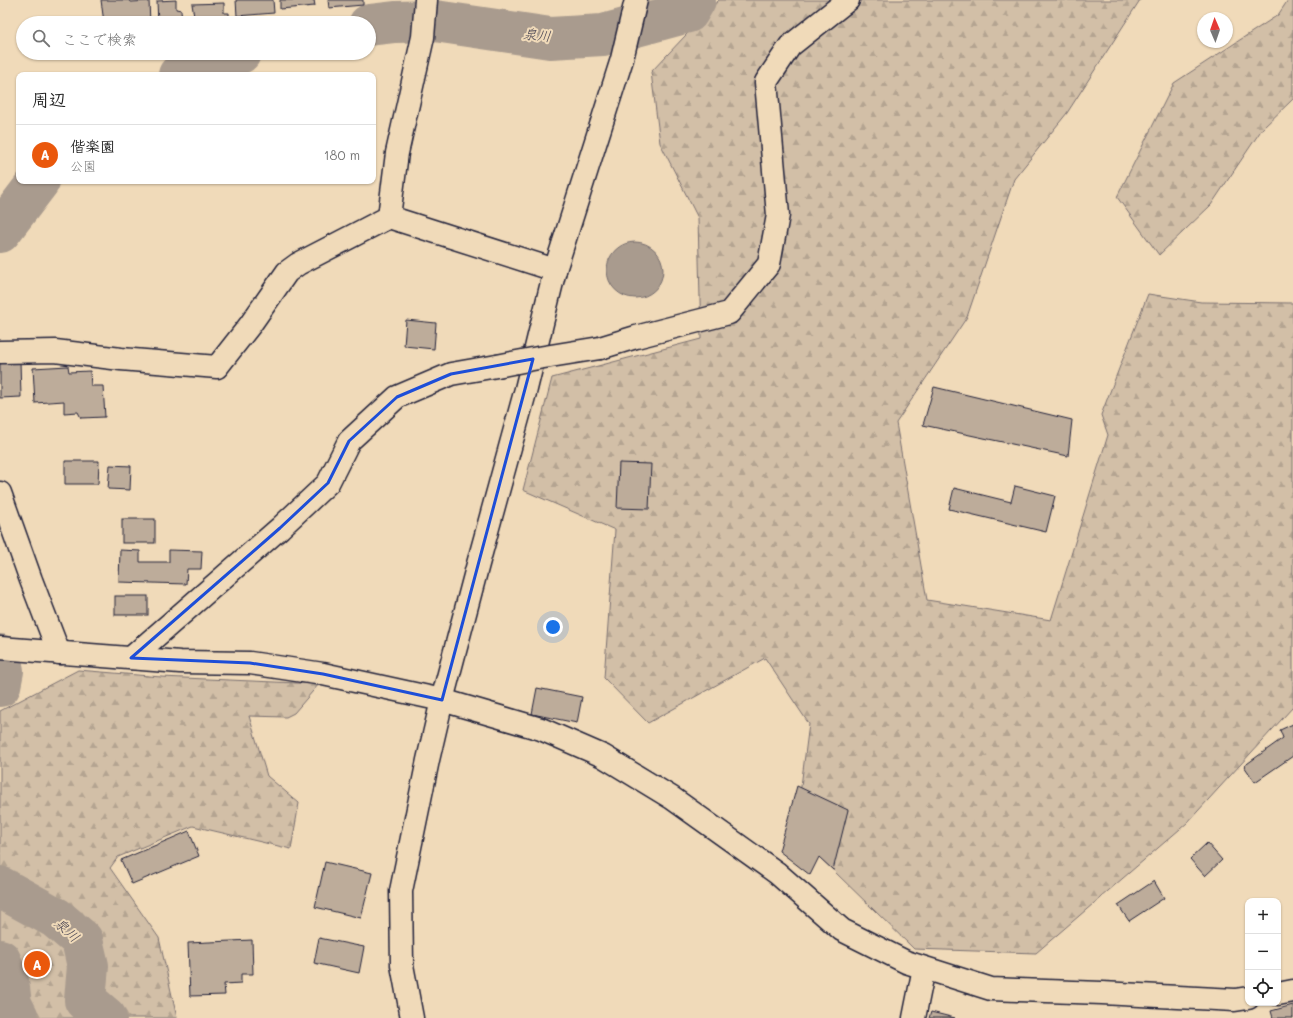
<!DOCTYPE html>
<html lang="ja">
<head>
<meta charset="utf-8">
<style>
  body { margin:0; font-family:Mali,"Klee One",sans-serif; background:#f2f2f2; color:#222 }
  .controls { position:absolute; right:12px; bottom:12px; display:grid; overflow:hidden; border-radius:8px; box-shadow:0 1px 3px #0004 }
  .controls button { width:36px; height:36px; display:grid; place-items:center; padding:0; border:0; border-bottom:1px solid #e0e0e0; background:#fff; color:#222; font:20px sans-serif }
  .compass { position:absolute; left:1197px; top:12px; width:36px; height:36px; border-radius:50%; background:#fff; box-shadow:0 1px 3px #0004; rotate:358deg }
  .you { position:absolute; left:553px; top:627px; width:14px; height:14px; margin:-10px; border:3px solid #fff; border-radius:50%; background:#1a73e8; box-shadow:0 0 0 6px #1a73e833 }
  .badge { display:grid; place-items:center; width:26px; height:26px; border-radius:50%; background:#ea580c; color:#fff; font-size:13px; font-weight:700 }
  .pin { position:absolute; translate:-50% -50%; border:2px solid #fff; box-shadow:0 1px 4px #0006 }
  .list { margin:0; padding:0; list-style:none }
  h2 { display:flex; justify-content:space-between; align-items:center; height:52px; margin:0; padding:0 16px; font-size:17px }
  h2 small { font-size:13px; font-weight:400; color:#767676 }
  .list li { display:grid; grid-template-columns:26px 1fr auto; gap:12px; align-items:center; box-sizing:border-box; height:60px; padding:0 16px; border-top:1px solid #e0e0e0 }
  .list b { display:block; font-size:15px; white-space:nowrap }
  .list p { margin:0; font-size:13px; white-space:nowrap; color:#767676 }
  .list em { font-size:13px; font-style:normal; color:#767676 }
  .icon { flex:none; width:22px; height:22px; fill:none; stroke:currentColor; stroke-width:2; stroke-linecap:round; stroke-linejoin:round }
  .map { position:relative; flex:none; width:1293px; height:1018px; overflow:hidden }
  .search { position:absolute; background:#fff; box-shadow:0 1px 3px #0004; left:16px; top:16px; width:360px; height:44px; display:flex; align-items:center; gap:10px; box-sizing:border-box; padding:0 14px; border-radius:22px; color:#767676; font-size:15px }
  .panel { position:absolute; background:#fff; box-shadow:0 1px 3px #0004; left:16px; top:72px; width:360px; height:112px; border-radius:8px }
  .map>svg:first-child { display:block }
  .forest { fill:url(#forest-firs); stroke:#7a7071 }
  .water { fill:#a99b8e; stroke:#736b6d }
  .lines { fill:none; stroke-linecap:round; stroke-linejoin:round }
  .river { stroke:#a99b8e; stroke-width:42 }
  .building { fill:#bdac9a; stroke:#22223b }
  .minor-casing { stroke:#22223b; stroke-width:25 }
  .minor { stroke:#f0dab9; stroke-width:22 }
  .minor-bridge-casing { stroke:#22223b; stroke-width:25; stroke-linecap:butt }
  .minor-bridge { stroke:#f0dab9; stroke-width:22 }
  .marked { fill:none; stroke:#1d4ed8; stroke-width:3; stroke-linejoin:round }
  .labels { text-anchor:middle; stroke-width:4; stroke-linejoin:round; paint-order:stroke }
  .water-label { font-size:14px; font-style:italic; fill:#4a4654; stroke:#f0dab9 }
</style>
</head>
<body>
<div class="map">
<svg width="1293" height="1018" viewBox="0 0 1293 1018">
  <defs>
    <pattern id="forest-firs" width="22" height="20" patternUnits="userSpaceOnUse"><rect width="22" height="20" fill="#d2bfa7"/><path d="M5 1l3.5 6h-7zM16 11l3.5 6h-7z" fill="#b4a491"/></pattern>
  </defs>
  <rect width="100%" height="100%" fill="#f0dab9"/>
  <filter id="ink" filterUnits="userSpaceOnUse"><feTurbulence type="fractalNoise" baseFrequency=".025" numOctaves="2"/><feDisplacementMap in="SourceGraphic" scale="8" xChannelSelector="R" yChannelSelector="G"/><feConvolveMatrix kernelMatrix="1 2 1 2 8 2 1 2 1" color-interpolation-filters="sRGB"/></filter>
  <g filter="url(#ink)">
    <g class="forest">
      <polygon points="719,0 1140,0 1067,113 1014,179 967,317 896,423 927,600 1051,620 1108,435 1101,415 1148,294 1201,302 1293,303 1293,707 1187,823 1036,953 914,949 795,833 809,724 765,658 648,723 604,678 615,530 523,490 552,378 701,339 698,218 660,143 651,72"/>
      <polygon points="1288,0 1293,0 1293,99 1262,129 1211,205 1159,255 1117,197 1174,83 1278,15"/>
      <polygon points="78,670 161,677 319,684 294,713 286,717 249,716 267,776 299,803 291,849 193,826 118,857 110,868 159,938 177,1018 0,1018 0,711"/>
    </g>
    <circle class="water" cx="635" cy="270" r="28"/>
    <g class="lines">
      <g class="river">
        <polyline points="369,25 395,22 435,21 550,38 603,35 688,12 695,0"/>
        <polyline points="179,75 188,71 224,61 240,53"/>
        <polyline points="0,232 39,181"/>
        <polyline points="0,655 3,671 0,686"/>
        <polyline points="0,887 56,918 82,940 88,966 85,1000 106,1018"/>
        <polyline points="0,960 8,980 11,1004 18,1018"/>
      </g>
    </g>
    <g class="building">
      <polygon points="101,0 129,0 130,2 149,1 150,23 104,23"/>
      <polygon points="176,0 176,9 181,10 182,23 158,23 157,1"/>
      <polygon points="236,0 273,0 274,13 237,16"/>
      <polygon points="280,0 314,0 315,6 280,9"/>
      <polygon points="328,0 363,0 363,5 329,8"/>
      <polygon points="224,3 224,13 229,13 229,23 195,23 192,4"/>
      <polygon points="406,320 436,323 434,349 404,346"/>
      <polygon points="20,361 21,397 0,398 0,362"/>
      <polygon points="68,366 69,372 90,371 91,386 103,386 105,417 81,418 78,412 64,413 64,401 35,403 33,368"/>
      <polygon points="934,387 1072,420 1068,456 923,425"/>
      <polygon points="65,461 99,461 98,484 65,484"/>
      <polygon points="619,463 651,464 649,509 617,508"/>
      <polygon points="110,465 131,466 130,490 108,489"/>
      <polygon points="1015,486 1055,496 1046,532 949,509 954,488 1011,502"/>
      <rect x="122" y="519" width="33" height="24"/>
      <polygon points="120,550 140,551 140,562 169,562 169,550 202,551 201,569 187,569 186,584 119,582"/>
      <rect x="115" y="596" width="33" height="19"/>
      <polygon points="537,688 582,697 577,723 532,714"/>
      <polygon points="1293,724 1293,756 1255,782 1244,766 1283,738 1280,730"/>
      <polygon points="797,786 848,810 833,870 819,857 810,875 779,851"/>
      <polygon points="189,831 199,856 132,884 121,860"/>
      <polygon points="1207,843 1222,860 1205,876 1190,859"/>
      <polygon points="325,862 372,873 361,918 315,907"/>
      <polygon points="1154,881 1164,898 1129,921 1118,905"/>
      <polygon points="319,938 364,947 359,973 314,963"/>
      <polygon points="252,940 253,974 241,974 241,983 224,984 225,995 190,996 188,943"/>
      <polygon points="1293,1005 1293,1018 1273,1018 1271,1011"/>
      <polygon points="931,1012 955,1018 929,1018"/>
    </g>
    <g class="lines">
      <g class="minor-casing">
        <g id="minor">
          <polyline points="389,217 555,270"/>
          <polyline points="600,348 636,337 729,313 769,264 778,215 766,82 790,46 848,0"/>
          <polyline points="0,352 55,351 121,359 217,367 250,325 287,272 298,264 389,217 397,153 423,37 426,0"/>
          <polyline points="0,493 31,580 59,653"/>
          <polyline points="0,648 180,662 250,663 323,674 442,700 541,729 603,756 672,798 777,873 842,930 906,962 991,989 1102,993 1235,1000 1248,998"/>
          <polyline points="131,658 280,528 328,483 349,441 397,397 451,374 497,366"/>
          <polyline points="1278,994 1293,991"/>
          <polyline points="412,1018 402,965 401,891 428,760 442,700 478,564 526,389 555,270 622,59 636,0"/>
          <polyline points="914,1018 924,968"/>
        </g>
      </g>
      <use href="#minor" class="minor"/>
      <g class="minor-bridge-casing">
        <polyline id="minor-bridge" points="497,366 538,358 600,348"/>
      </g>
      <use href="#minor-bridge" class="minor-bridge"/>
    </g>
  </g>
  <path class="marked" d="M 533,359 L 442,700 L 323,674 L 250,663 L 131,658 L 280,528 L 328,483 L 349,441 L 397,397 L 451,374 Z"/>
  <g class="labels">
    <g class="water-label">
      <text transform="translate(537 35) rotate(6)" y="5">泉川</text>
      <text transform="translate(67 930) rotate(42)" y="5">泉川</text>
    </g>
  </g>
</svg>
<div class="controls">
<button>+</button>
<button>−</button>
<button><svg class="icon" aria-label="locate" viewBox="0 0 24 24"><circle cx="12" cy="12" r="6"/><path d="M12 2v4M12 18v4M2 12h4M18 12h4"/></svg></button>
</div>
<svg class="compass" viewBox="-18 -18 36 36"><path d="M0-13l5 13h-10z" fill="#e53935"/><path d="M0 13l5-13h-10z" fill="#767676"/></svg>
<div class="you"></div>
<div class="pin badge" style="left:37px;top:964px">A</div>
<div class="search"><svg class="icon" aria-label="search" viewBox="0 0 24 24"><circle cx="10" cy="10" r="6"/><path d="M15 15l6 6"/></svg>ここで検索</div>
<section class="panel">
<h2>周辺<small></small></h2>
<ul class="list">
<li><span class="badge">A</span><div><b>偕楽園</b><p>公園</p></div><em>180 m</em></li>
</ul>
</section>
</div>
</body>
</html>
